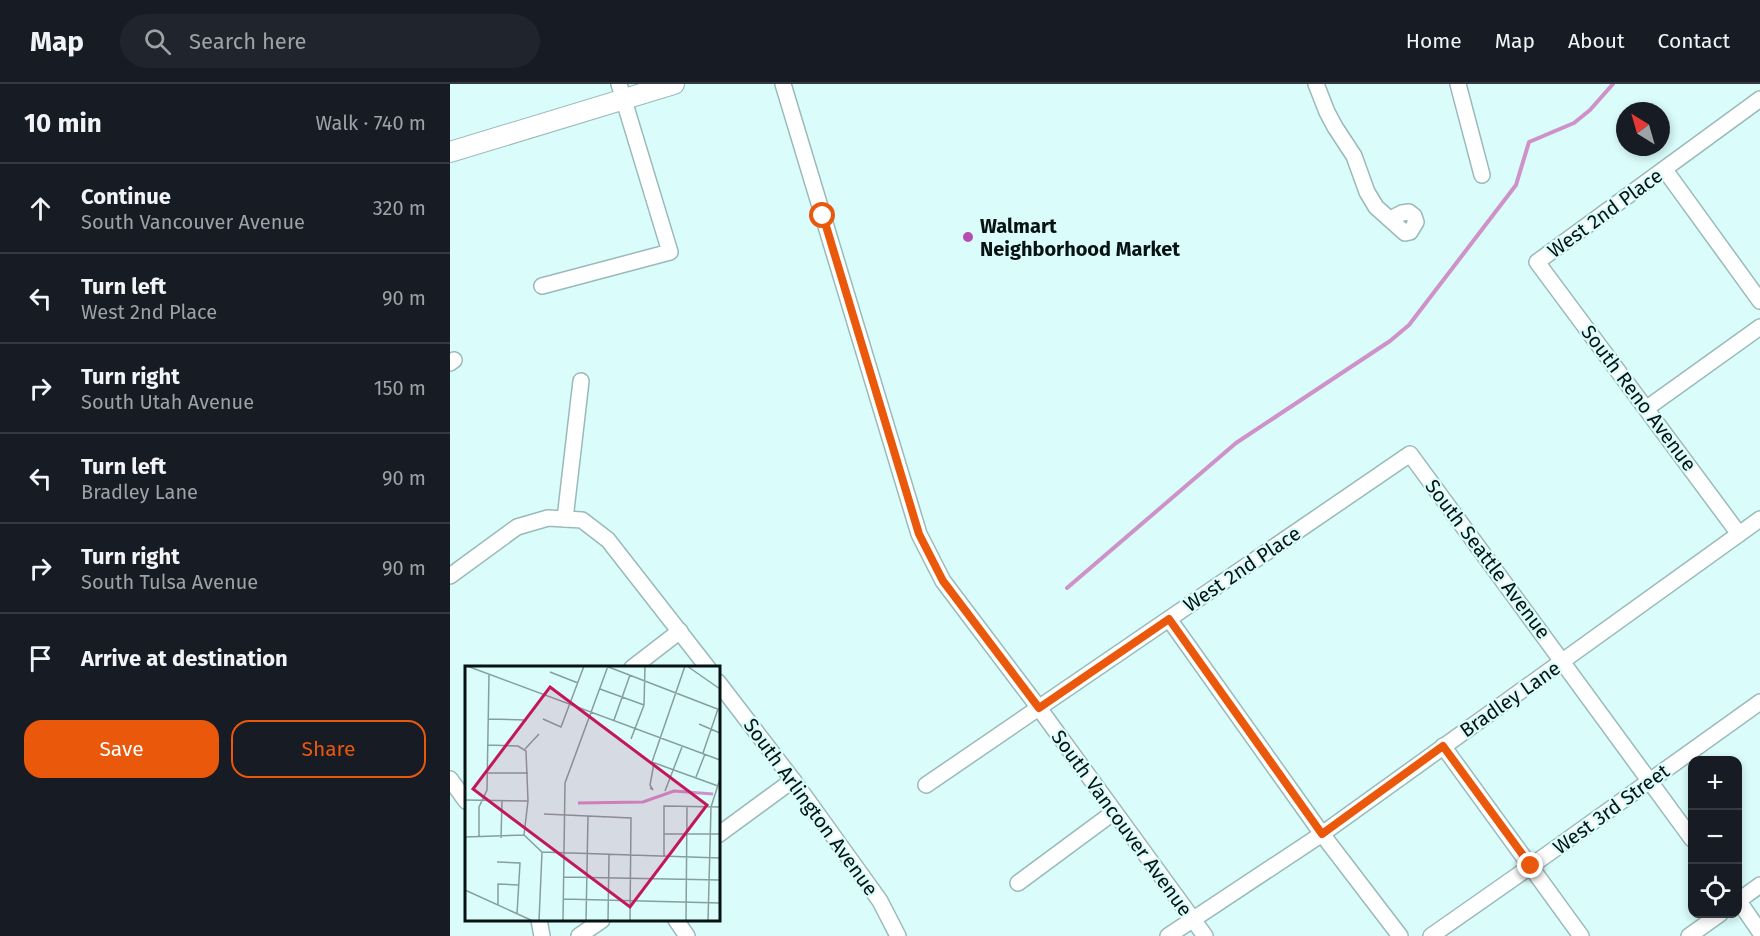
<!DOCTYPE html>
<html lang="en">
<head>
<meta charset="utf-8">
<style>
  body { margin:0; font-family:"Fira Sans",sans-serif; background:#20242c; color:#f1f3f6 }
  .controls { position:absolute; right:18px; bottom:18px; display:grid; overflow:hidden; border-radius:12px; box-shadow:0 3px 9px #0003 }
  .controls button { width:54px; height:54px; display:grid; place-items:center; padding:0; border:0; border-bottom:2px solid #363941; background:#171b24; color:#f1f3f6; font:30px sans-serif }
  .compass { position:absolute; left:1166px; top:18px; width:54px; height:54px; border-radius:50%; background:#171b24; box-shadow:0 3px 9px #0003; rotate:323deg }
  .stop { position:absolute; width:18px; height:18px; margin:-14px; border:4px solid #ea580c; border-radius:50%; background:#fff }
  .stop.end { background:#ea580c; border-color:#fff; box-shadow:0 2px 6px #0008 }
  .list { margin:0; padding:0; list-style:none }
  h2 { display:flex; justify-content:space-between; align-items:center; height:78px; margin:0; padding:0 24px; font-size:26px }
  h2 small { font-size:20px; font-weight:400; color:#9ea1a6 }
  .list li { display:grid; grid-template-columns:39px 1fr auto; gap:18px; align-items:center; box-sizing:border-box; height:90px; padding:0 24px; border-top:2px solid #363941 }
  .list b { display:block; font-size:22px; white-space:nowrap }
  .list p { margin:0; font-size:20px; white-space:nowrap; color:#9ea1a6 }
  .list em { font-size:20px; font-style:normal; color:#9ea1a6 }
  .actions { display:flex; gap:12px; padding:18px 24px }
  .actions a { flex:1; padding:14px 0; border:2px solid #ea580c; border-radius:18px; text-align:center; font-size:21px; color:#ea580c }
  .actions .main { background:#ea580c; color:#fff }
  .icon { flex:none; width:33px; height:33px; fill:none; stroke:currentColor; stroke-width:2; stroke-linecap:round; stroke-linejoin:round }
  .map { position:relative; flex:none; width:1310px; height:852px; overflow:hidden }
  header { display:flex; align-items:center; gap:36px; box-sizing:border-box; height:84px; padding:0 30px; background:#171b24; border-bottom:2px solid #363941 }
  header strong { font-size:28px }
  nav { display:flex; gap:33px; margin-inline-start:auto; font-size:21px }
  .search { width:420px; height:54px; background:#20242c; display:flex; align-items:center; gap:15px; box-sizing:border-box; padding:0 21px; border-radius:33px; color:#9ea1a6; font-size:22px }
  main { display:flex }
  aside { flex:1; background:#171b24 }
  .map>svg:first-child { display:block }
  .lines { fill:none; stroke-linecap:round; stroke-linejoin:round }
  .stream { stroke:#ce91c8; stroke-width:4 }
  .minor-casing { stroke:#9abab9; stroke-width:18 }
  .major-casing { stroke:#9abab9; stroke-width:22 }
  .minor { stroke:#fff; stroke-width:15 }
  .major { stroke:#fff; stroke-width:20 }
  .route { stroke:#ea580c; stroke-width:8 }
  .poi-dot { fill:#b54caf; stroke:#dafcfb; stroke-width:2 }
  .labels { text-anchor:middle; stroke-width:4.5; stroke-linejoin:round; paint-order:stroke }
  .street-label { font-size:20px; fill:#071313; stroke:#dafcfb }
  .poi-label { font-size:20px; font-weight:bold; fill:#071313; stroke:#dafcfb; text-anchor:start }
  .inset-river { fill:none; stroke:#ce91c8; stroke-width:3 }
  .inset-road { fill:none; stroke:#869f9e; stroke-width:1.5 }
  .view { fill:#c2185b; fill-opacity:0.15; stroke:#c2185b; stroke-width:3 }
  .inset-edge { fill:none; stroke:#071313; stroke-width:3 }
</style>
</head>
<body>
<header>
<strong>Map</strong>
<div class="search"><svg class="icon" aria-label="search" viewBox="0 0 24 24"><circle cx="10" cy="10" r="6"/><path d="M15 15l6 6"/></svg>Search here</div>
<nav><a>Home</a><a>Map</a><a>About</a><a>Contact</a></nav>
</header>
<main>
<aside>
<h2>10 min<small>Walk · 740 m</small></h2>
<ul class="list">
<li><svg class="icon" aria-label="ahead" viewBox="0 0 24 24"><path d="M12 20V5M6 11l6-6 6 6"/></svg><div><b>Continue</b><p>South Vancouver Avenue</p></div><em>320 m</em></li>
<li><svg class="icon" aria-label="left" viewBox="0 0 24 24"><path d="M17 20v-9H6M10 6l-5 5 5 5"/></svg><div><b>Turn left</b><p>West 2nd Place</p></div><em>90 m</em></li>
<li><svg class="icon" aria-label="right" viewBox="0 0 24 24"><path d="M7 20v-9h11M14 6l5 5-5 5"/></svg><div><b>Turn right</b><p>South Utah Avenue</p></div><em>150 m</em></li>
<li><svg class="icon" aria-label="left" viewBox="0 0 24 24"><path d="M17 20v-9H6M10 6l-5 5 5 5"/></svg><div><b>Turn left</b><p>Bradley Lane</p></div><em>90 m</em></li>
<li><svg class="icon" aria-label="right" viewBox="0 0 24 24"><path d="M7 20v-9h11M14 6l5 5-5 5"/></svg><div><b>Turn right</b><p>South Tulsa Avenue</p></div><em>90 m</em></li>
<li><svg class="icon" aria-label="arrive" viewBox="0 0 24 24"><path d="M6 21V4h12l-3 4 3 4H6"/></svg><div><b>Arrive at destination</b></div></li>
</ul>
<div class="actions"><a class="main">Save</a><a>Share</a></div>
</aside>
<div class="map">
<svg width="1310" height="852" viewBox="0 0 1310 852">
  <rect width="100%" height="100%" fill="#dafcfb"/>
  <g class="lines">
    <polyline class="stream" points="617,504 786,359 940,257 959,241 1066,101 1079,58 1124,39 1140,26 1163,0"/>
    <g class="minor-casing">
      <g id="minor">
        <polyline points="333,0 469,450 493,497 589,624 755,852"/>
        <polyline points="866,0 877,28 885,43 904,72 917,108 926,123 955,149 960,148 966,138 964,132 959,128 952,129 940,135"/>
        <polyline points="1008,0 1032,91"/>
        <polyline points="1215,86 1310,217"/>
        <polyline points="92,202 220,168 169,0"/>
        <polyline points="0,279 4,276"/>
        <polyline points="1197,324 1310,243"/>
        <polyline points="115,435 131,297"/>
        <polyline points="1289,450 1087,178 1310,15"/>
        <polyline points="0,492 67,443 98,434 132,436 158,456 258,584"/>
        <polyline points="719,535 872,750 950,852"/>
        <polyline points="182,584 230,547"/>
        <polyline points="268,598 343,696 430,817 448,852"/>
        <polyline points="993,662 1131,852"/>
        <polyline points="0,695 16,717"/>
        <polyline points="476,701 960,370 1242,755"/>
        <polyline points="268,751 343,696"/>
        <polyline points="568,799 664,728"/>
        <polyline points="1288,816 1310,848"/>
        <polyline points="1288,817 1310,801"/>
        <polyline points="89,836 92,852"/>
        <polyline points="226,836 237,852"/>
        <polyline points="129,852 152,836"/>
        <polyline points="718,852 872,750 1310,435"/>
        <polyline points="981,852 1081,782 1310,618"/>
        <polyline points="1239,852 1270,830"/>
      </g>
    </g>
    <g class="major-casing">
      <polyline id="major" points="0,68 224,0"/>
    </g>
    <use href="#minor" class="minor"/>
    <use href="#major" class="major"/>
  </g>
  <g class="lines">
    <polyline class="route" points="373,132 469,450 493,497 589,624 719,535 872,750 993,662 1081,782"/>
  </g>
  <circle class="poi-dot" cx="518" cy="153" r="6"/>
  <g class="labels">
    <g class="street-label">
      <text transform="translate(1155 129) rotate(-36)" y="7">West 2nd Place</text>
      <text transform="translate(1189 314) rotate(53)" y="7">South Reno Avenue</text>
      <text transform="translate(1038 475) rotate(53)" y="7">South Seattle Avenue</text>
      <text transform="translate(792 485) rotate(-34)" y="7">West 2nd Place</text>
      <text transform="translate(1060 615) rotate(-35)" y="7">Bradley Lane</text>
      <text transform="translate(361 723) rotate(54)" y="7">South Arlington Avenue</text>
      <text transform="translate(1161 725) rotate(-36)" y="7">West 3rd Street</text>
      <text transform="translate(672 739) rotate(54)" y="7">South Vancouver Avenue</text>
    </g>
    <g class="poi-label">
      <text x="530" y="149">Walmart<tspan x="530" dy="23">Neighborhood Market</tspan></text>
    </g>
  </g>
  <g transform="translate(15 582)">
    <rect width="255" height="255" fill="#dafcfb"/>
    <path class="inset-river" d="M 113,137 L 178,136 L 209,125 L 248,128"/>
    <path class="inset-road" d="M 2,0 L 255,94M 141,0 L 255,44M 220,0 L 187,96 L 253,120M 222,0 L 255,23M 85,6 L 113,17M 135,23 L 179,39M 23,53 L 61,54M 78,53 L 96,61 L 119,0M 149,54 L 165,9M 234,58 L 255,67M 166,73 L 179,39 L 180,0M 23,79 L 53,80 L 61,85 L 63,135 L 59,169M 60,83 L 74,68M 238,87 L 253,43M 22,107 L 63,107M 231,111 L 240,88M 185,122 L 188,124 L 185,119 L 189,97M 200,125 L 217,81M 0,134 L 63,135M 79,148 L 166,152 L 165,255M 199,168 L 255,168M 59,169 L 77,186 L 255,192M 0,171 L 59,169M 14,171 L 14,141 L 22,124 L 24,9M 36,172 L 37,135M 199,191 L 199,140 L 255,141M 32,196 L 55,197 L 52,248M 99,211 L 255,214M 0,224 L 68,255M 99,233 L 255,237M 33,239 L 33,218 L 54,219M 74,255 L 77,186M 98,255 L 100,117 L 143,0M 121,255 L 123,150M 143,255 L 144,189M 221,255 L 222,141M 243,255 L 246,141 L 255,113"/>
    <path class="view" d="M 85,21 L 242,139 L 165,241 L 8,123 Z"/>
    <rect width="255" height="255" class="inset-edge"/>
  </g>
</svg>
<div class="controls">
<button>+</button>
<button>−</button>
<button><svg class="icon" aria-label="locate" viewBox="0 0 24 24"><circle cx="12" cy="12" r="6"/><path d="M12 2v4M12 18v4M2 12h4M18 12h4"/></svg></button>
</div>
<svg class="compass" viewBox="-18 -18 36 36"><path d="M0-13l5 13h-10z" fill="#e53935"/><path d="M0 13l5-13h-10z" fill="#9ea1a6"/></svg>
<div class="stop" style="left:373px;top:132px"></div>
<div class="stop end" style="left:1081px;top:782px"></div>
</div>
</main>
</body>
</html>
